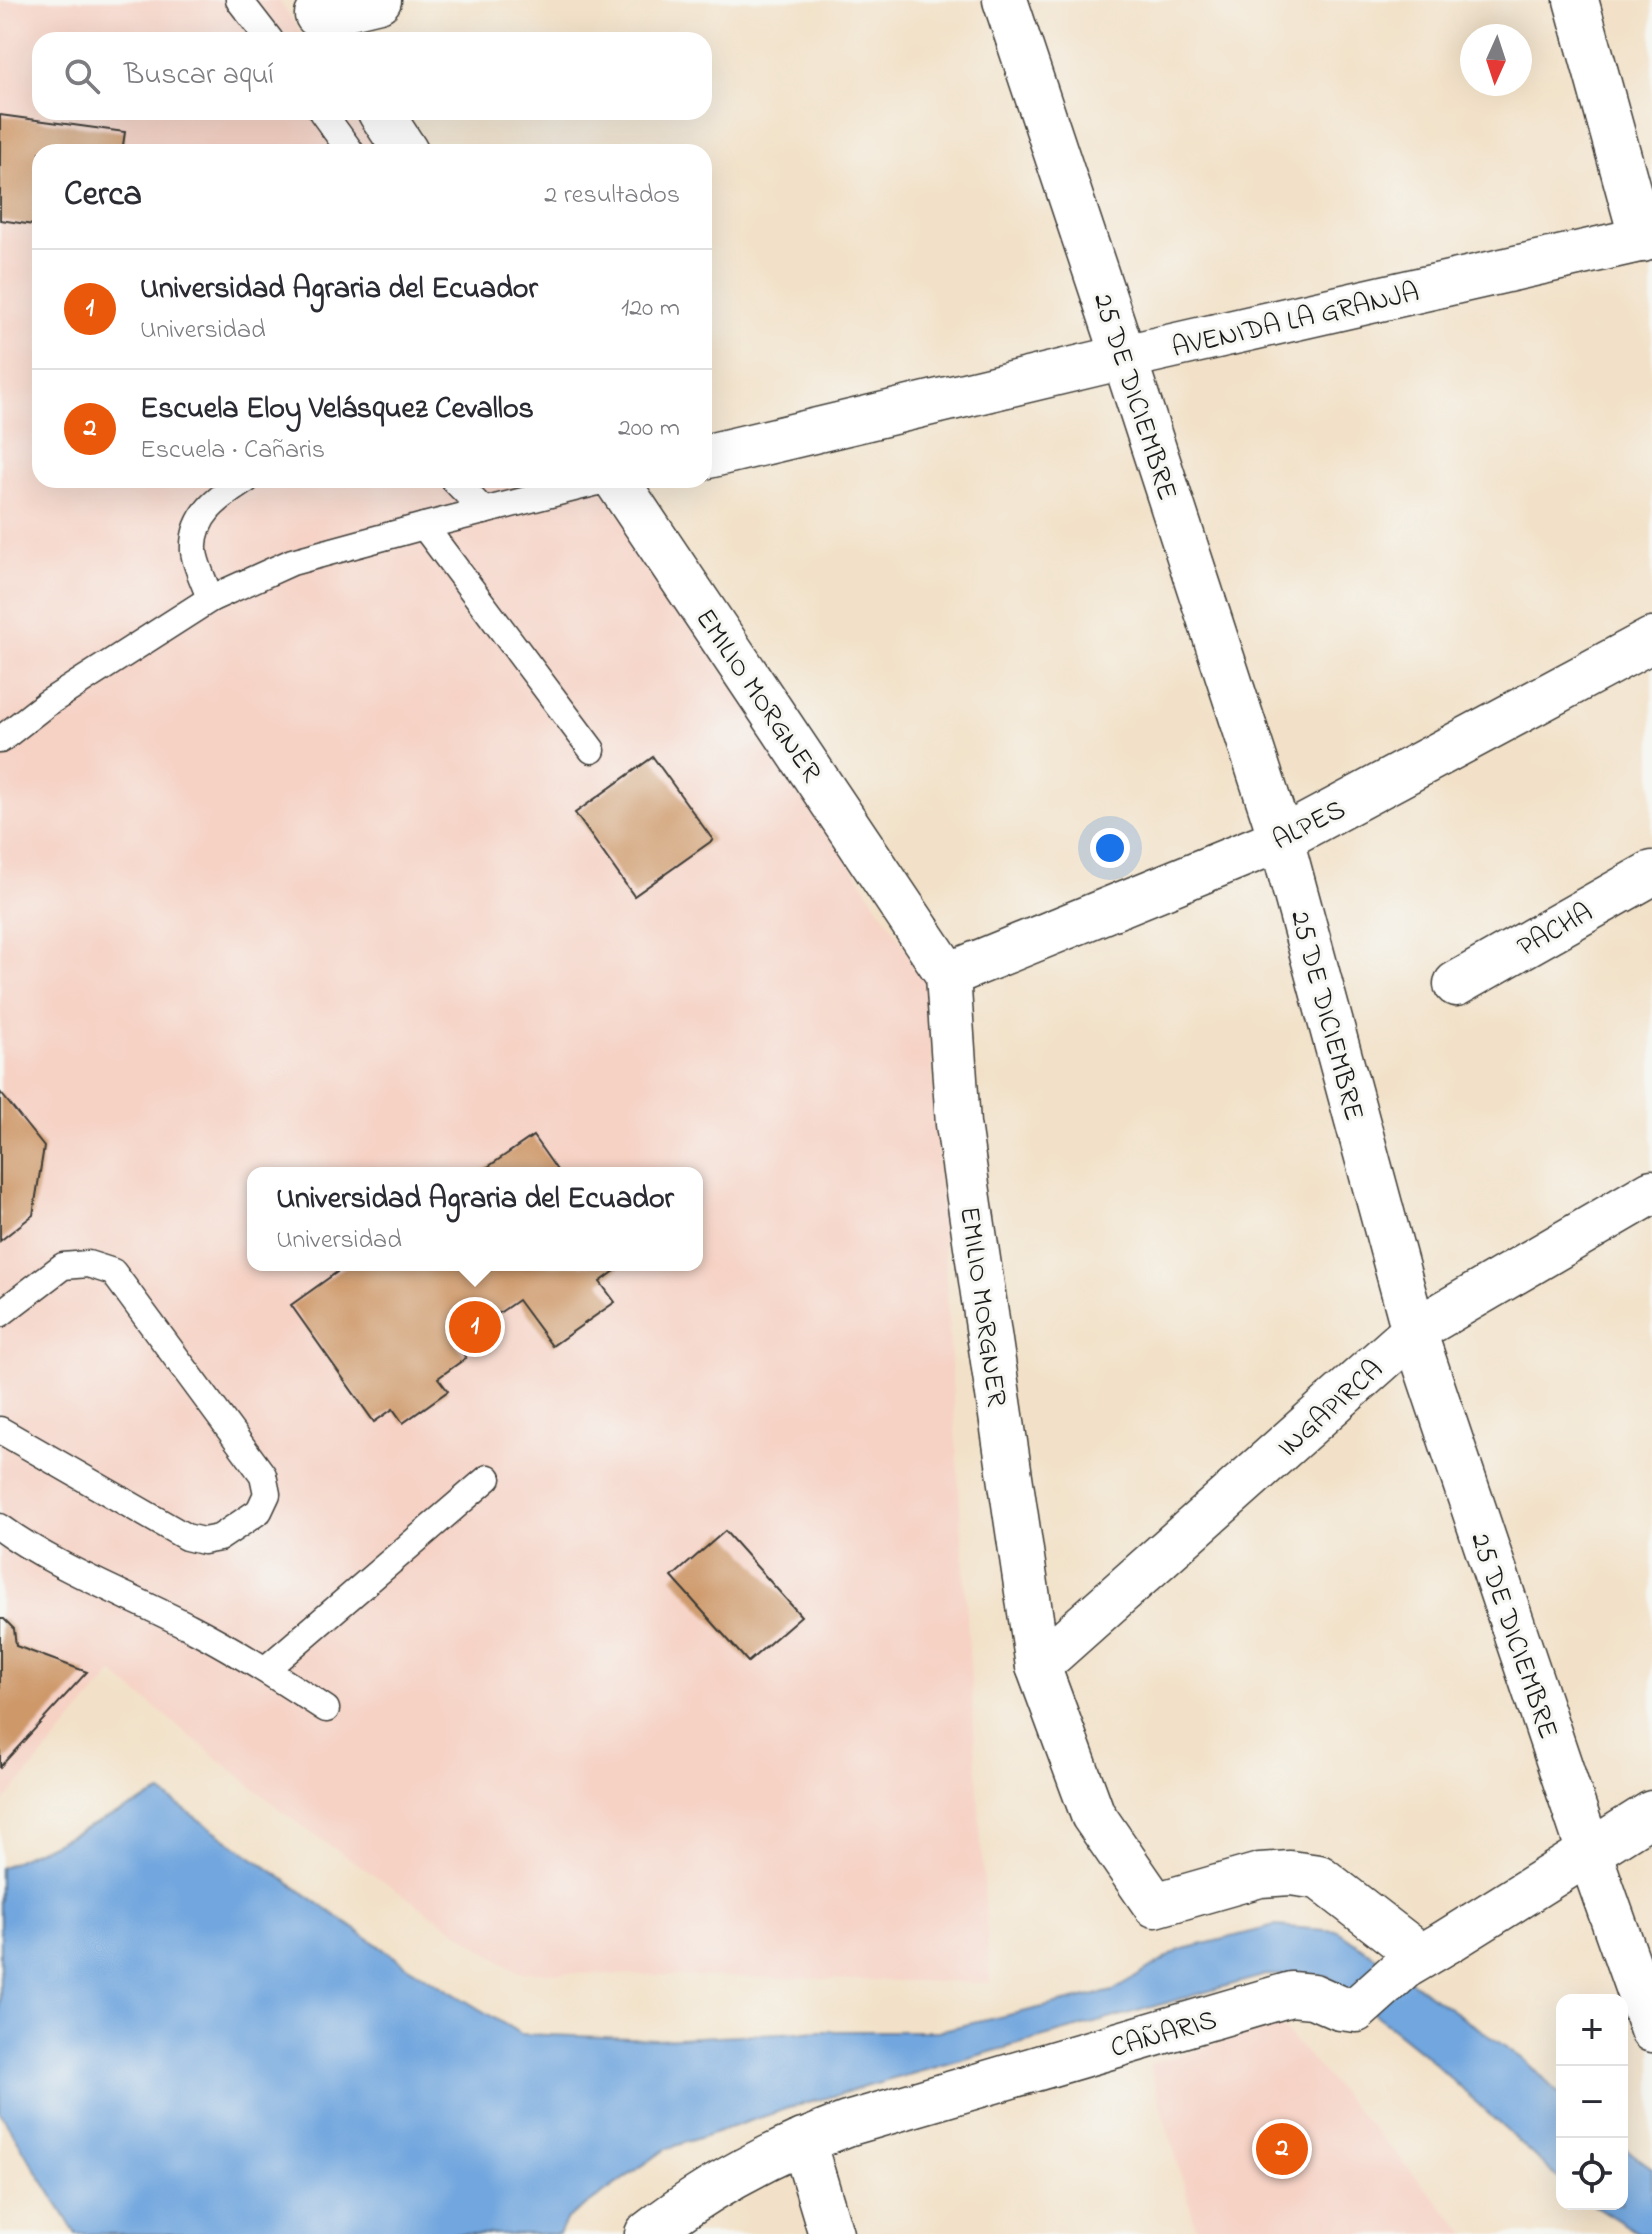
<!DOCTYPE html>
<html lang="es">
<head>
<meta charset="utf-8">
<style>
  body { margin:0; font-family:"Indie Flower",sans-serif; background:#f2f2f3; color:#2b2b33 }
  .controls { position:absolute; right:24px; bottom:24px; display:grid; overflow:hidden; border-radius:16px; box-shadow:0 8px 32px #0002 }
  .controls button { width:72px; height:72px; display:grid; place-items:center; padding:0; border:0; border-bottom:2px solid #e1e1e2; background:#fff; color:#2b2b33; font:40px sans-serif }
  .compass { position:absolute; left:1460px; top:24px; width:72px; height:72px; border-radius:50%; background:#fff; box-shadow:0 8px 32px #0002; rotate:183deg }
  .you { position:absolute; left:1110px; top:848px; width:28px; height:28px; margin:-20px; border:6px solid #fff; border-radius:50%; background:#1a73e8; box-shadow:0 0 0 12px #1a73e833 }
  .badge { display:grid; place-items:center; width:52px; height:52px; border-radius:50%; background:#ea580c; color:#fff; font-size:26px; font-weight:700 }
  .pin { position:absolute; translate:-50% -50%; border:4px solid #fff; box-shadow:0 2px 8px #0006 }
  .popup { position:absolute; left:247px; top:1167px; width:456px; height:104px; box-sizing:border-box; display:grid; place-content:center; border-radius:16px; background:#fff; filter:drop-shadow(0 2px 6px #0005); font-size:26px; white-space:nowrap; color:#7c7c81 }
  .popup b { font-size:30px; color:#2b2b33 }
  .popup::after { content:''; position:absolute; left:50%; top:100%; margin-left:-16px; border:16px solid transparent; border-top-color:#fff }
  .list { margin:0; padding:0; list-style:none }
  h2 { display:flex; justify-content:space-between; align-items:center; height:104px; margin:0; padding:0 32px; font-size:34px }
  h2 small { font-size:26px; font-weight:400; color:#7c7c81 }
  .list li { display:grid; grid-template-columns:52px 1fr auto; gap:24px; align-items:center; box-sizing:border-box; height:120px; padding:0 32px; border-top:2px solid #e1e1e2 }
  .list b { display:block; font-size:30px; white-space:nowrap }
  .list p { margin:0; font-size:26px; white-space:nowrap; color:#7c7c81 }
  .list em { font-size:26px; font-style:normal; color:#7c7c81 }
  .icon { flex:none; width:44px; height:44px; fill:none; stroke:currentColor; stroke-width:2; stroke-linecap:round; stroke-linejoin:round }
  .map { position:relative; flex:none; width:1652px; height:2234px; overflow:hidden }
  .search { position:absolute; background:#fff; box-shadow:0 8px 32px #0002; left:32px; top:32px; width:680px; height:88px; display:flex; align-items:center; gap:20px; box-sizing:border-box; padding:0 28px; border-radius:24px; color:#7c7c81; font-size:30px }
  .panel { position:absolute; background:#fff; box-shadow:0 8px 32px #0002; left:32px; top:144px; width:680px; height:344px; border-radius:24px }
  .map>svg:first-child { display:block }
  .built { fill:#f6d2c5; fill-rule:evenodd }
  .water { fill:#71a6de; stroke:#46617d; stroke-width:2 }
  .building { fill:#ce9869 }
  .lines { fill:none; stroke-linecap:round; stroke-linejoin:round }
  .service-casing { stroke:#3c3a36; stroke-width:29 }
  .minor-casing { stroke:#3c3a36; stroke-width:47 }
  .service { stroke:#fff; stroke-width:26 }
  .minor { stroke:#fff; stroke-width:44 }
  .labels { text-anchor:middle; stroke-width:6; stroke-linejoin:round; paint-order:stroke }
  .street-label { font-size:28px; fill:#1c1c1c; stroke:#f6f6f2 }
</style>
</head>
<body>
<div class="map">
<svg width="1652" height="2234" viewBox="0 0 1652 2234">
  <rect width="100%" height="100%" fill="#f6f6f2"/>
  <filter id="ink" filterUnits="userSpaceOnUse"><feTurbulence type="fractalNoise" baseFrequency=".0125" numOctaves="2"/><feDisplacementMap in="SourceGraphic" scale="16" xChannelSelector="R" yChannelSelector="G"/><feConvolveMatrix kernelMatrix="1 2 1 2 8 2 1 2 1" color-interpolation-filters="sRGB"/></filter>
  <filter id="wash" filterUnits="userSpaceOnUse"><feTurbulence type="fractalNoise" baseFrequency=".006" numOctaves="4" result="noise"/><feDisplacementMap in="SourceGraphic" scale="32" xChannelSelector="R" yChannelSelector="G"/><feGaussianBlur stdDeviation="1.8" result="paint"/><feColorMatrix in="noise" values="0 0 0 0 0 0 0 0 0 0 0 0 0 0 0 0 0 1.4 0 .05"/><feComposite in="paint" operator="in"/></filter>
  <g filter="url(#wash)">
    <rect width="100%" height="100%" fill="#f2e1c8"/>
    <g class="built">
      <path d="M 0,0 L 279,0 L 306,40 L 40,40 L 40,112 L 353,112 L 380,152 L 40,152 L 40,480 L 597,480 L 927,980 L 990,1983 L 517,1972 L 294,1821 L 113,1673 L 0,1807 ZM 253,1173 L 697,1173 L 697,1265 L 253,1265 Z"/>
      <polygon points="1280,2025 1467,2234 1198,2234 1149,2064"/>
    </g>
    <g class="water">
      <polygon points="161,1793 406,1965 521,2034 656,2039 823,2031 938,2031 1113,1991 1180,1950 1275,1926 1338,1931 1523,2059 1562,2097 1562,2182 1423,2053 1327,1976 1266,1975 786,2109 666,2149 567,2219 559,2234 76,2234 0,2112 0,1868"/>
      <polygon points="1622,2146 1652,2168 1652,2234 1640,2234 1592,2204 1622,2204"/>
    </g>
    <g id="blocks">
      <g class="building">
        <polygon points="0,115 125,132 122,152 40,152 40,226 0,220"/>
        <polygon points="653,757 713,840 634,896 575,813"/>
        <polygon points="0,1092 44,1147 33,1215 0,1241"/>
        <polygon points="533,1136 559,1173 479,1173"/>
        <polygon points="347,1265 623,1265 600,1282 615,1302 552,1346 518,1300 456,1343 466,1358 438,1378 448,1391 403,1423 393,1409 374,1422 291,1305"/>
        <polygon points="725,1531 801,1616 748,1662 672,1577"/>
        <polygon points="0,1619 4,1619 14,1629 16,1646 87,1672 0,1767"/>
      </g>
    </g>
  </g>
  <g filter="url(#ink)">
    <use href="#blocks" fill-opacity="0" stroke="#3c3a36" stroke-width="2"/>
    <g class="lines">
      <g class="service-casing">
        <g id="service">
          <polyline points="239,0 270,40"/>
          <polyline points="322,112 351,152"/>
          <polyline points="454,480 484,511"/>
          <polyline points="424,526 592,750"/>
          <path d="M 210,599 C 206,585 195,565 194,551 C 192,515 219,497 246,480"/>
          <polyline points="0,740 46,704 210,599 292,562 424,526 606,480"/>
          <polyline points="0,1314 63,1266 88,1264 113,1272 263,1475 267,1494 259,1511 219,1538 203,1541 186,1537 0,1430"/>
          <path d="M 0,1527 C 58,1569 126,1594 190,1627 C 237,1651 282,1680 326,1709"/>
          <polyline points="266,1669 488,1478"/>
        </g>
      </g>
      <g class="minor-casing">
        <g id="minor">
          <polyline points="1005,0 1124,357 1281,839 1414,1331 1589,1852 1652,2030"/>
          <polyline points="1576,0 1642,240"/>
          <polyline points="317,15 379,0"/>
          <polyline points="380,112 406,152"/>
          <polyline points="704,457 1124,357 1652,237"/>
          <polyline points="616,480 948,975 958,1124 1038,1666 1093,1815 1155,1905 1260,1875 1290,1873 1319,1877 1421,1956"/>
          <polyline points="948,975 1281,839 1652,640"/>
          <polyline points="1456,984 1652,873"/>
          <polyline points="1038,1666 1414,1331 1652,1192"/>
          <polyline points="803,2141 831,2234"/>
          <path d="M 647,2234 C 708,2186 775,2151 847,2124 L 1291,1994 L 1313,1996 L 1340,2008 L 1356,2010 L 1404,1967 L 1448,1941 L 1652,1813"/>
        </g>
      </g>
      <use href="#service" class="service"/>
      <use href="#minor" class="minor"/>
    </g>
  </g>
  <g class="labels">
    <g class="street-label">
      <text transform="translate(1295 318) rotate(-13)" y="10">AVENIDA LA GRANJA</text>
      <text transform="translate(1137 396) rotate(72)" y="10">25 DE DICIEMBRE</text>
      <text transform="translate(760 694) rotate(56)" y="10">EMILIO MORGNER</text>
      <text transform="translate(1308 823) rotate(-27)" y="10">ALPES</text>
      <text transform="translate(1554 928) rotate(-29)" y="10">PACHA</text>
      <text transform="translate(1329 1015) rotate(75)" y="10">25 DE DICIEMBRE</text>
      <text transform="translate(985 1306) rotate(82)" y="10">EMILIO MORGNER</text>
      <text transform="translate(1329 1407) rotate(-42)" y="10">INGAPIRCA</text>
      <text transform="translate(1516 1635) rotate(71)" y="10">25 DE DICIEMBRE</text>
      <text transform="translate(1163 2032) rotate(-16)" y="10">CAÑARIS</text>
    </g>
  </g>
</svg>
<div class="controls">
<button>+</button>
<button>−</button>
<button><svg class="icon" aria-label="locate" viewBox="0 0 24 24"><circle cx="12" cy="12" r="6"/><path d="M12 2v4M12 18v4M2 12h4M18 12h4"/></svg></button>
</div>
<svg class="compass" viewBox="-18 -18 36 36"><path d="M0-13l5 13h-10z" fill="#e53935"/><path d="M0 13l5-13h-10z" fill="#7c7c81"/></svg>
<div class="you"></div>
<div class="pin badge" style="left:475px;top:1327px">1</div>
<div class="popup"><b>Universidad Agraria del Ecuador</b>Universidad</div>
<div class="pin badge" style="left:1282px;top:2149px">2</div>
<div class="search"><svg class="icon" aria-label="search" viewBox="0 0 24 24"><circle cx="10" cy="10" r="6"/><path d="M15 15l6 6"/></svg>Buscar aquí</div>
<section class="panel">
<h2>Cerca<small>2 resultados</small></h2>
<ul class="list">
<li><span class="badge">1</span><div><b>Universidad Agraria del Ecuador</b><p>Universidad</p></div><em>120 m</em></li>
<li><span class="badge">2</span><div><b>Escuela Eloy Velásquez Cevallos</b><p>Escuela · Cañaris</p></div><em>200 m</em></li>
</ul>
</section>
</div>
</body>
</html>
